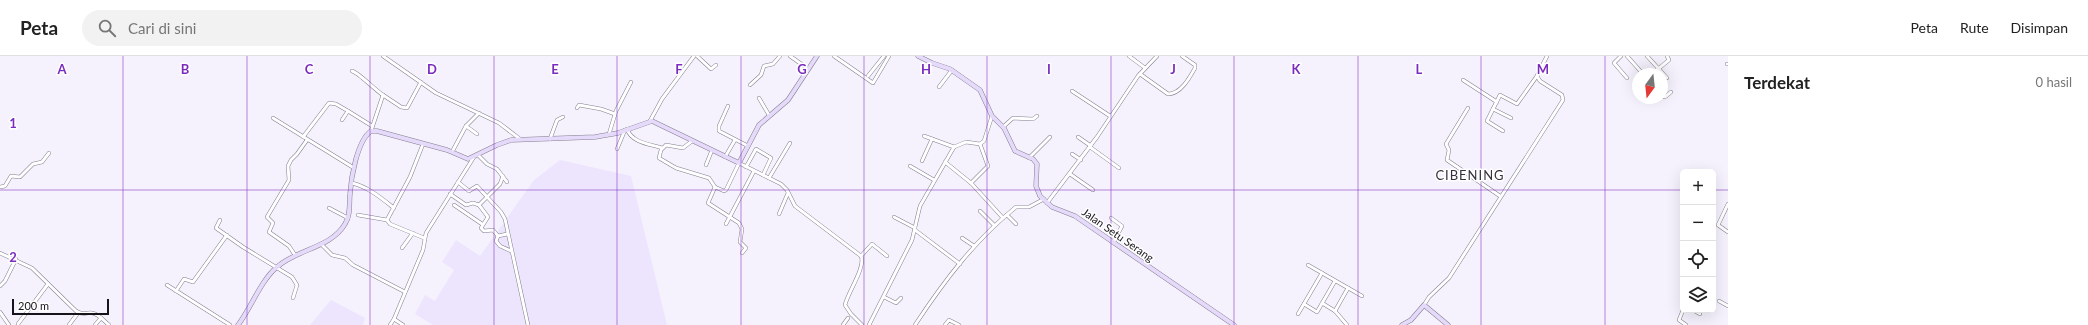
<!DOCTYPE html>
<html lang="id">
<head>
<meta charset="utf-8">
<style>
  body { margin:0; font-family:Lato,sans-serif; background:#f2f2f2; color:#222 }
  .controls { position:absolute; right:12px; bottom:12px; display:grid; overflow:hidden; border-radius:6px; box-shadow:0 4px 16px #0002 }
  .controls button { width:36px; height:36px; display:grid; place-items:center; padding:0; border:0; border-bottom:1px solid #e0e0e0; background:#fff; color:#222; font:20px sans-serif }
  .compass { position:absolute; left:1632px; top:12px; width:36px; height:36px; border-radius:50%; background:#fff; box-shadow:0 4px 16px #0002; rotate:195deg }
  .scale { position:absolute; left:12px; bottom:10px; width:97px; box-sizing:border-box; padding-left:4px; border:2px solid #16141a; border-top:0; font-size:11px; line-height:14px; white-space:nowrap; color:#16141a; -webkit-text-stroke:3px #fff; paint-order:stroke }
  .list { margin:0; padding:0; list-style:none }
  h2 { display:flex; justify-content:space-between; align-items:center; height:52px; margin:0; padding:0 16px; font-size:17px }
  h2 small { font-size:13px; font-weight:400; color:#767676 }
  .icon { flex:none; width:22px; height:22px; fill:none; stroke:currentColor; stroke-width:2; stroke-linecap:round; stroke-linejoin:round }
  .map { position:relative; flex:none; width:1728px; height:269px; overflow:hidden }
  header { display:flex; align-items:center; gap:24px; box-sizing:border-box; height:56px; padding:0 20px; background:#fff; border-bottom:1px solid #e0e0e0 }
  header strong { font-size:19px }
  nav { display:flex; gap:22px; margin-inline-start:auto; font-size:14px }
  .search { width:280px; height:36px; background:#f2f2f2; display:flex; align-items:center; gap:10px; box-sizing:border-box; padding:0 14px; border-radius:22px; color:#767676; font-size:15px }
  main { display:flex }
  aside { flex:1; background:#fff }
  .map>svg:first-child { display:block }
  .built { fill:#ede5fe }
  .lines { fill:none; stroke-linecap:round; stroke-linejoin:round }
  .street-casing { stroke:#837f8f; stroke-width:4 }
  .secondary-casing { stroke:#837f8f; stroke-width:5 }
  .street { stroke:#fff; stroke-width:3 }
  .secondary { stroke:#e6dafb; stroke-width:4 }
  .grid { fill:none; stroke:#7b2cbf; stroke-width:1; stroke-opacity:0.55 }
  .labels { text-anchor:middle; stroke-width:3; stroke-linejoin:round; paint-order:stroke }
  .street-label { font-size:11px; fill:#16141a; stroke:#fff }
  .quarter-label { font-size:13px; letter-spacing:1px; fill:#34303d; stroke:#fff }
  .grid-label { font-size:13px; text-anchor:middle; font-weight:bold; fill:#7b2cbf; stroke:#fff; stroke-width:3; stroke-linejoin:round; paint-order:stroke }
</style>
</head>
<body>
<header>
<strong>Peta</strong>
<div class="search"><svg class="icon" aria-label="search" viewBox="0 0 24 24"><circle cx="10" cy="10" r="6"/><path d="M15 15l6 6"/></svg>Cari di sini</div>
<nav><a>Peta</a><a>Rute</a><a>Disimpan</a></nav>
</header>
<main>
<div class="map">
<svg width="1728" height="269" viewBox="0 0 1728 269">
  <rect width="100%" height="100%" fill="#f5f2fd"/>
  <g class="built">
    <polygon points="560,104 631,120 667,269 433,269 415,258 425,239 435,245 454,214 442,206 456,184 480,200 534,124"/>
    <polygon points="331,244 365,262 363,269 310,269"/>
  </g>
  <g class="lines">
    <g class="street-casing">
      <g id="street">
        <polyline points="383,0 436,37 499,67 520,83"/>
        <polyline points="697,0 711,13 716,9"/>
        <polyline points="790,0 807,12"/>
        <polyline points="834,0 873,27 889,0"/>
        <polyline points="1129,0 1145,12"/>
        <polyline points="1621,0 1614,7 1627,22"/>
        <polyline points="1627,0 1643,18"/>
        <polyline points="1647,0 1667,22"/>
        <polyline points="1727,8 1728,8"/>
        <path d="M 352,15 C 359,17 374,33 383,39"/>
        <path d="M 1140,18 L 1168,38 C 1181,38 1190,21 1195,12 L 1195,9 L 1182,0"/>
        <polyline points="1652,18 1669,4 1667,0"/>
        <polyline points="868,20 884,0"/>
        <polyline points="1463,24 1497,46"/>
        <polyline points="750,29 761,19 764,10 773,8 780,0"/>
        <polyline points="939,31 952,14"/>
        <polyline points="1072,35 1110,60"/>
        <polyline points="1662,40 1665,41 1671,36"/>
        <polyline points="759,42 769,59"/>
        <polyline points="728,50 719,70 719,75 748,90"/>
        <polyline points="577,52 579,49 601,53 615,58"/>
        <polyline points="1468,52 1446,88 1449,94 1447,104 1500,140"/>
        <polyline points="1493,53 1511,62"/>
        <polyline points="273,62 354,112"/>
        <polyline points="342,64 348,55 372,70"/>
        <polyline points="650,65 662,43 694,0"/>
        <polyline points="466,70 479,57"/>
        <polyline points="1003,71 1013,62 1033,63 1037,60"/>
        <path d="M 627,73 C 632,87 650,88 662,92"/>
        <polyline points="371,75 383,39 401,51 407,52 421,26"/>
        <polyline points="1503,75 1487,65 1500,39 1517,48 1537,20"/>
        <polyline points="609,78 616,55 631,26"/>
        <polyline points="924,80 954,91 966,86 980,88"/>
        <polyline points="303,81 329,47 336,48 348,55"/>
        <polyline points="1078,81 1091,90"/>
        <polyline points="550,83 557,64 563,61"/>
        <path d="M 692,85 L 683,92 L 666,89 L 661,94 L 659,102 L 676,112 L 709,122 L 715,131 L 724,135 L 726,134 L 739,107 L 781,128 L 787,134 L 795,150 L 861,200 C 866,211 848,236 845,249 L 851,258 L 862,269"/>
        <polyline points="423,88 410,121 387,164 390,168 424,182"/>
        <polyline points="1090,91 1119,112"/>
        <polyline points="617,93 625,74"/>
        <polyline points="452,96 466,70 477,78"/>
        <polyline points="1072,98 1081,104"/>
        <polyline points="478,99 487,108 497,113 507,126"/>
        <polyline points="725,101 735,84"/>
        <polyline points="1029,102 1050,81"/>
        <polyline points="922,105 932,83"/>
        <polyline points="945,106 971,127 1003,162"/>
        <polyline points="706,109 712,94"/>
        <polyline points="910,110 934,124"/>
        <polyline points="746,111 756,93 771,102 763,119"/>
        <polyline points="1070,118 1093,134"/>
        <polyline points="769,122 790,87"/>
        <polyline points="458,126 469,135 477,130 501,156 505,163 528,269"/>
        <path d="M 352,127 C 368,131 380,141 394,152"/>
        <polyline points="971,127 988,110 980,88 984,85 992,60"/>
        <polyline points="0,131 5,130 11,120 20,121 33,108 42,106 49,97"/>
        <polyline points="715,131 708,147 739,167 742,173 740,186 746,192 742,197"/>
        <polyline points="450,138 466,149 473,147 479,149 488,161 481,172 484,175 493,174 498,180"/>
        <polyline points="1047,147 1097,81 1138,20 1157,0"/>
        <polyline points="1728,148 1718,169 1728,176"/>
        <polyline points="454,149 482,168"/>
        <polyline points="479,149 500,128 503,120"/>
        <polyline points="329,152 348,162"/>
        <polyline points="980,155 994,169"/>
        <polyline points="779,158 788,137"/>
        <polyline points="358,159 387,164"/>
        <polyline points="1007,159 1016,168"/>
        <polyline points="894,161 915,172"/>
        <polyline points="1111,162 1122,170 1113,187"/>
        <polyline points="220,164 216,172 243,191 292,221 297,229 293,242"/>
        <polyline points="726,168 754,115"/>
        <polyline points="915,174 960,208"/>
        <polyline points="507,178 498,180 496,185 500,190 511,195"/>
        <polyline points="962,182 974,190"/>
        <polyline points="321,188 332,199 345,202 353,209 405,236"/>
        <polyline points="402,192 413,177"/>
        <path d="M 0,197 L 32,212 L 76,255 C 83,260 86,256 92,257 C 99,258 104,265 109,269"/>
        <polyline points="295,199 289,190 269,176 273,167 267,161 289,124 288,110 291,104 297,98 307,84"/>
        <polyline points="861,200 872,188 887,200"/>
        <polyline points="1308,209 1362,240"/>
        <polyline points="167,229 230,269"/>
        <polyline points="0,230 5,225 16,203"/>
        <polyline points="176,235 184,223 193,226 227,179"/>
        <polyline points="884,241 896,247 901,242"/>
        <polyline points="1719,245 1728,250"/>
        <polyline points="1322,247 1335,255 1347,269"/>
        <polyline points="1304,248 1317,256 1335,225"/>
        <polyline points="1424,249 1429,241 1449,222 1563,44 1562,39 1540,25 1537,20 1547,0"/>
        <polyline points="1683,254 1679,264 1686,269"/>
        <polyline points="1693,254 1700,258"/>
        <polyline points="1335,255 1348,232"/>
        <polyline points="0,256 9,269"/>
        <polyline points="1298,258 1322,217"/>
        <polyline points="18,268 48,228"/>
        <polyline points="69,269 78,257"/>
        <polyline points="95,269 101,262"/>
        <polyline points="390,269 394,263"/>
        <polyline points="403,269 394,263 423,194 426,177 474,101"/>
        <polyline points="843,269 848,262"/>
        <polyline points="869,269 912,184 920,150 954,91"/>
        <path d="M 915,269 C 944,225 975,184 1016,151 L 1029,151 L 1044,143"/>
        <polyline points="945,269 949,264 959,269"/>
      </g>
    </g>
    <g class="secondary-casing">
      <g id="secondary">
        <polyline points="918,0 932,7 950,13 980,34 992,60 1004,72 1015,95 1033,103 1037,108 1036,130 1040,140 1052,151 1075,160 1234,269"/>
        <path d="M 238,269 C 251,252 261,224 277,211 C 297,193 331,192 345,168 C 351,159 349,147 350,138 C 351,122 357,85 371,75 L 377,75 L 447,94 L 468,103 L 497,89 L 511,84 L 595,81 L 618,77 L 652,65 L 739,107 L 759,69 L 788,44 L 817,0"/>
        <polyline points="1402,269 1411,264 1424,249 1448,269"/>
      </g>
    </g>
    <use href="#street" class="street"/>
    <use href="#secondary" class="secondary"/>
  </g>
  <path class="grid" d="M 123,0 L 123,269M 247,0 L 247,269M 370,0 L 370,269M 494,0 L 494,269M 617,0 L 617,269M 741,0 L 741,269M 864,0 L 864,269M 987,0 L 987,269M 1111,0 L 1111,269M 1234,0 L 1234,269M 1358,0 L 1358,269M 1481,0 L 1481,269M 1605,0 L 1605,269M 0,134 L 1683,134M 1713,134 L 1728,134"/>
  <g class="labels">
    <g class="street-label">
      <text transform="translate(1118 179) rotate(35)" y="4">Jalan Setu Serang</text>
    </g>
    <g class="quarter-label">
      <text x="1470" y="124">CIBENING</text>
    </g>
  </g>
  <g class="grid-label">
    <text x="62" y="18">A</text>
    <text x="185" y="18">B</text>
    <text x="309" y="18">C</text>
    <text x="432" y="18">D</text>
    <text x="555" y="18">E</text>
    <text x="679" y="18">F</text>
    <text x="802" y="18">G</text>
    <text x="926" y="18">H</text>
    <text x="1049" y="18">I</text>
    <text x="1173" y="18">J</text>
    <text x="1296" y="18">K</text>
    <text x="1419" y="18">L</text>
    <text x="1543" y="18">M</text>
    <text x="13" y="72">1</text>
    <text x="13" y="206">2</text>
  </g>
</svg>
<div class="controls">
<button>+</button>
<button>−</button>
<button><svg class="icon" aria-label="locate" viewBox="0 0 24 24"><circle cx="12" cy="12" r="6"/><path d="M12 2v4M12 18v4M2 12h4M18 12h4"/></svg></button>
<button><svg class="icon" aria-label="layers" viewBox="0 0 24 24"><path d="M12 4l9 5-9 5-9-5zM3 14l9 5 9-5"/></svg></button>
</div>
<svg class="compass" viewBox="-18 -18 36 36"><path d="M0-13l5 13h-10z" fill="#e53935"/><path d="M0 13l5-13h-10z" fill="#767676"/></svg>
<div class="scale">200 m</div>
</div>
<aside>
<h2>Terdekat<small>0 hasil</small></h2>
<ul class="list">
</ul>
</aside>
</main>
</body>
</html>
